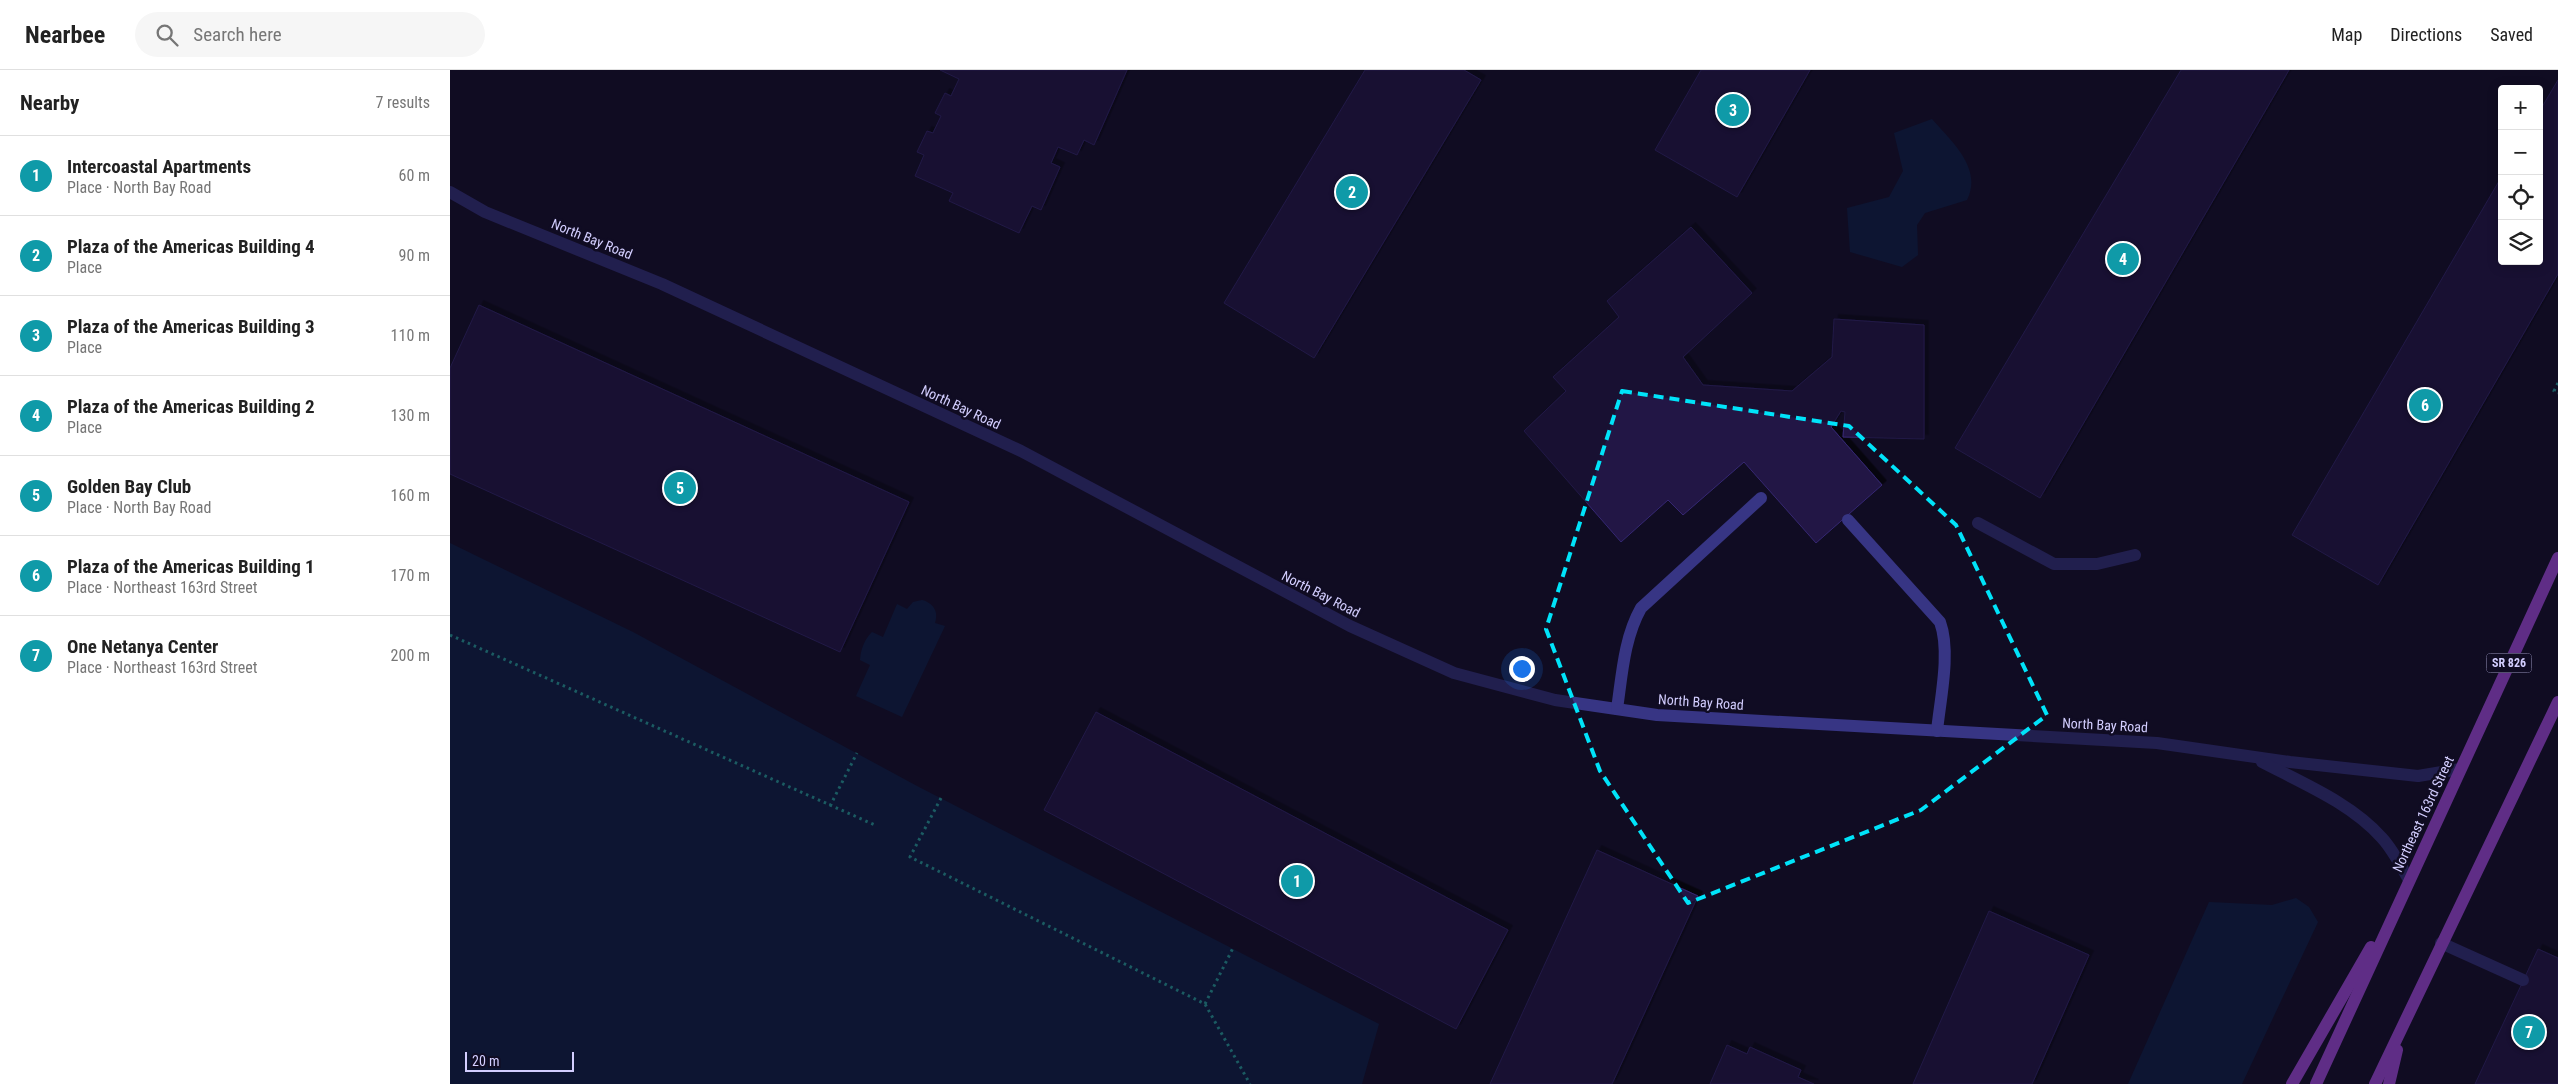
<!DOCTYPE html>
<html lang="en">
<head>
<meta charset="utf-8">
<style>
  body { margin:0; font-family:"Roboto Condensed",sans-serif; background:#f6f6f6; color:#222 }
  .controls { position:absolute; right:15px; top:15px; display:grid; overflow:hidden; border-radius:5px; box-shadow:0 2px 12px #0003 }
  .controls button { width:45px; height:45px; display:grid; place-items:center; padding:0; border:0; border-bottom:1px solid #e0e0e0; background:#fff; color:#222; font:25px sans-serif }
  .scale { position:absolute; left:15px; bottom:12px; width:109px; box-sizing:border-box; padding-left:5px; border:2px solid #d3ceff; border-top:0; font-size:14px; line-height:18px; white-space:nowrap; color:#d3ceff; -webkit-text-stroke:4px #100c23; paint-order:stroke }
  .you { position:absolute; left:1071px; top:598px; width:18px; height:18px; margin:-12px; border:4px solid #fff; border-radius:50%; background:#1a73e8; box-shadow:0 0 0 8px #1a73e833 }
  .badge { display:grid; place-items:center; width:32px; height:32px; border-radius:50%; background:#137983; color:#fff; font-size:16px; font-weight:700 }
  .pin { position:absolute; translate:-50% -50%; border:2px solid #fff; box-shadow:0 1px 5px #0006 }
  .list { margin:0; padding:0; list-style:none }
  h2 { display:flex; justify-content:space-between; align-items:center; height:65px; margin:0; padding:0 20px; font-size:21px }
  h2 small { font-size:16px; font-weight:400; color:#767676 }
  .list li { display:grid; grid-template-columns:32px 1fr auto; gap:15px; align-items:center; box-sizing:border-box; height:80px; padding:0 20px; border-top:1px solid #e0e0e0 }
  .list b { display:block; font-size:19px; white-space:nowrap }
  .list p { margin:0; font-size:16px; white-space:nowrap; color:#767676 }
  .list em { font-size:16px; font-style:normal; color:#767676 }
  .icon { flex:none; width:28px; height:28px; fill:none; stroke:currentColor; stroke-width:2; stroke-linecap:round; stroke-linejoin:round }
  .map { position:relative; flex:none; width:2108px; height:1014px; overflow:hidden }
  header { display:flex; align-items:center; gap:30px; box-sizing:border-box; height:70px; padding:0 25px; background:#fff; border-bottom:1px solid #e0e0e0 }
  header strong { font-size:24px }
  nav { display:flex; gap:28px; margin-inline-start:auto; font-size:18px }
  .search { width:350px; height:45px; background:#f6f6f6; display:flex; align-items:center; gap:12px; box-sizing:border-box; padding:0 18px; border-radius:28px; color:#767676; font-size:19px }
  main { display:flex }
  aside { flex:1; background:#fff }
  .map>svg:first-child { display:block }
  .water { fill:#092045 }
  .building { fill:#201745; stroke:#362872; filter:url(#shadow) }
  .lines { fill:none; stroke-linecap:round; stroke-linejoin:round }
  .path { stroke:#28baaf; stroke-width:3; stroke-dasharray:2.5 4; stroke-linecap:butt }
  .minor { stroke:#373584; stroke-width:12 }
  .major { stroke:#be55ff; stroke-width:12 }
  .marked { fill:none; stroke:#00e3f9; stroke-width:4; stroke-dasharray:10 6; stroke-linejoin:round }
  .labels { text-anchor:middle; stroke-width:5; stroke-linejoin:round; paint-order:stroke }
  .shield { fill:#100c23; stroke:#9894bd; stroke-width:1 }
  .shield-label { font-size:12px; font-weight:bold; fill:#d3ceff }
  .street-label { font-size:14px; fill:#d3ceff; stroke:#100c23 }
</style>
</head>
<body>
<header>
<strong>Nearbee</strong>
<div class="search"><svg class="icon" aria-label="search" viewBox="0 0 24 24"><circle cx="10" cy="10" r="6"/><path d="M15 15l6 6"/></svg>Search here</div>
<nav><a>Map</a><a>Directions</a><a>Saved</a></nav>
</header>
<main>
<aside>
<h2>Nearby<small>7 results</small></h2>
<ul class="list">
<li><span class="badge" style="background:#0f9aa8">1</span><div><b>Intercoastal Apartments</b><p>Place · North Bay Road</p></div><em>60 m</em></li>
<li><span class="badge" style="background:#0f9aa8">2</span><div><b>Plaza of the Americas Building 4</b><p>Place</p></div><em>90 m</em></li>
<li><span class="badge" style="background:#0f9aa8">3</span><div><b>Plaza of the Americas Building 3</b><p>Place</p></div><em>110 m</em></li>
<li><span class="badge" style="background:#0f9aa8">4</span><div><b>Plaza of the Americas Building 2</b><p>Place</p></div><em>130 m</em></li>
<li><span class="badge" style="background:#0f9aa8">5</span><div><b>Golden Bay Club</b><p>Place · North Bay Road</p></div><em>160 m</em></li>
<li><span class="badge" style="background:#0f9aa8">6</span><div><b>Plaza of the Americas Building 1</b><p>Place · Northeast 163rd Street</p></div><em>170 m</em></li>
<li><span class="badge" style="background:#0f9aa8">7</span><div><b>One Netanya Center</b><p>Place · Northeast 163rd Street</p></div><em>200 m</em></li>
</ul>
</aside>
<div class="map">
<svg width="2108" height="1014" viewBox="0 0 2108 1014">
  <defs>
    <filter id="shadow"><feDropShadow dx="4.5" dy="-4.5" stdDeviation="0" flood-color="#0009"/></filter>
  </defs>
  <rect width="100%" height="100%" fill="#100c23"/>
  <g class="water">
    <path d="M 1482,49 C 1501,71 1533,98 1517,130 L 1475,143 L 1467,155 L 1468,185 L 1452,197 L 1400,182 L 1397,138 L 1439,127 L 1453,101 L 1444,63 Z"/>
    <polygon points="0,473 183,562 467,716 929,954 912,1014 0,1014"/>
    <path d="M 472,530 C 483,533 489,541 485,553 L 495,556 L 452,647 L 406,626 L 420,595 L 410,590 C 411,579 414,570 422,562 L 433,567 L 447,534 L 457,539 L 463,532 Z"/>
    <polygon points="1846,828 1859,837 1868,852 1792,1014 1678,1014 1759,832 1822,835"/>
  </g>
  <g class="building">
    <polygon points="490,0 677,0 644,75 634,70 627,85 608,77 601,93 610,97 591,140 582,136 569,163 499,131 503,123 465,106 474,85 467,82 477,61 483,63 491,46 485,43 495,23 501,26 509,9"/>
    <polygon points="915,0 1014,0 1031,10 864,288 774,233"/>
    <polygon points="1251,0 1360,0 1287,127 1205,80"/>
    <polygon points="1731,0 1839,0 1590,428 1505,378"/>
    <polygon points="2108,10 2108,204 1928,515 1842,465 2052,106 2052,191 2089,191 2089,42"/>
    <polygon points="1241,157 1302,223 1233,287 1253,315 1342,321 1382,287 1384,249 1474,255 1474,369 1393,367 1395,342 1391,341 1381,357 1432,415 1366,473 1294,392 1233,445 1218,430 1171,472 1074,361 1116,321 1103,307 1169,247 1157,231"/>
    <polygon points="29,235 459,432 390,582 0,404 0,298"/>
    <polygon points="646,642 1058,860 1006,959 594,740"/>
    <polygon points="1147,780 1248,826 1162,1014 1040,1014"/>
    <polygon points="1539,841 1639,885 1582,1014 1463,1014"/>
    <polygon points="2088,879 2108,888 2108,1014 2025,1014"/>
    <polygon points="1277,975 1297,984 1300,977 1351,1000 1348,1007 1364,1014 1260,1014"/>
  </g>
  <g class="lines">
    <g class="path">
      <polyline points="2108,313 2104,321 2108,323"/>
      <polyline points="0,565 427,756"/>
      <polyline points="491,728 460,787 755,934 800,1014"/>
      <polyline points="380,736 407,683"/>
      <polyline points="755,934 783,878"/>
    </g>
    <g class="minor">
      <polyline points="0,122 35,142 212,214 571,381 900,556 1004,603 1105,630 1207,645 1707,673 1840,692 1968,706 2010,699"/>
      <path d="M 1398,450 L 1490,552 C 1501,582 1490,630 1487,661"/>
      <polyline points="1528,453 1604,494 1647,494 1685,485"/>
      <path d="M 1167,639 C 1172,605 1174,568 1191,538 L 1311,428"/>
      <path d="M 1812,692 C 1852,713 1901,733 1932,768 C 1943,780 1951,796 1959,810"/>
      <polyline points="1991,873 2073,910"/>
    </g>
    <g class="major">
      <polyline points="1842,1014 1921,877"/>
      <polyline points="1866,1014 2108,488"/>
      <polyline points="1925,1014 2108,632"/>
      <polyline points="1939,1014 1947,980"/>
    </g>
  </g>
  <path d="M0 0H2108V1014H0ZM 1172,321 L 1399,356 L 1506,455 L 1597,645 L 1471,740 L 1238,833 L 1150,701 L 1096,559 Z" fill="#100c23" fill-opacity=".55" fill-rule="evenodd"/>
  <path class="marked" d="M 1172,321 L 1399,356 L 1506,455 L 1597,645 L 1471,740 L 1238,833 L 1150,701 L 1096,559 Z"/>
  <g class="labels">
    <rect class="shield" x="2036.5" y="583.5" width="45" height="19" rx="4"/>
    <g class="shield-label">
      <text x="2059" y="597">SR 826</text>
    </g>
    <g class="street-label">
      <text transform="translate(142 169) rotate(22)" y="5">North Bay Road</text>
      <text transform="translate(511 337) rotate(25)" y="5">North Bay Road</text>
      <text transform="translate(871 524) rotate(27)" y="5">North Bay Road</text>
      <text transform="translate(1251 632) rotate(4)" y="5">North Bay Road</text>
      <text transform="translate(1655 655) rotate(3)" y="5">North Bay Road</text>
      <text transform="translate(1973 744) rotate(-65)" y="5">Northeast 163rd Street</text>
    </g>
  </g>
</svg>
<div class="controls">
<button>+</button>
<button>−</button>
<button><svg class="icon" aria-label="locate" viewBox="0 0 24 24"><circle cx="12" cy="12" r="6"/><path d="M12 2v4M12 18v4M2 12h4M18 12h4"/></svg></button>
<button><svg class="icon" aria-label="layers" viewBox="0 0 24 24"><path d="M12 4l9 5-9 5-9-5zM3 14l9 5 9-5"/></svg></button>
</div>
<div class="scale">20 m</div>
<div class="you"></div>
<div class="pin badge" style="left:847px;top:811px;background:#0f9aa8">1</div>
<div class="pin badge" style="left:902px;top:122px;background:#0f9aa8">2</div>
<div class="pin badge" style="left:1283px;top:40px;background:#0f9aa8">3</div>
<div class="pin badge" style="left:1673px;top:189px;background:#0f9aa8">4</div>
<div class="pin badge" style="left:230px;top:418px;background:#0f9aa8">5</div>
<div class="pin badge" style="left:1975px;top:335px;background:#0f9aa8">6</div>
<div class="pin badge" style="left:2079px;top:962px;background:#0f9aa8">7</div>
</div>
</main>
</body>
</html>
